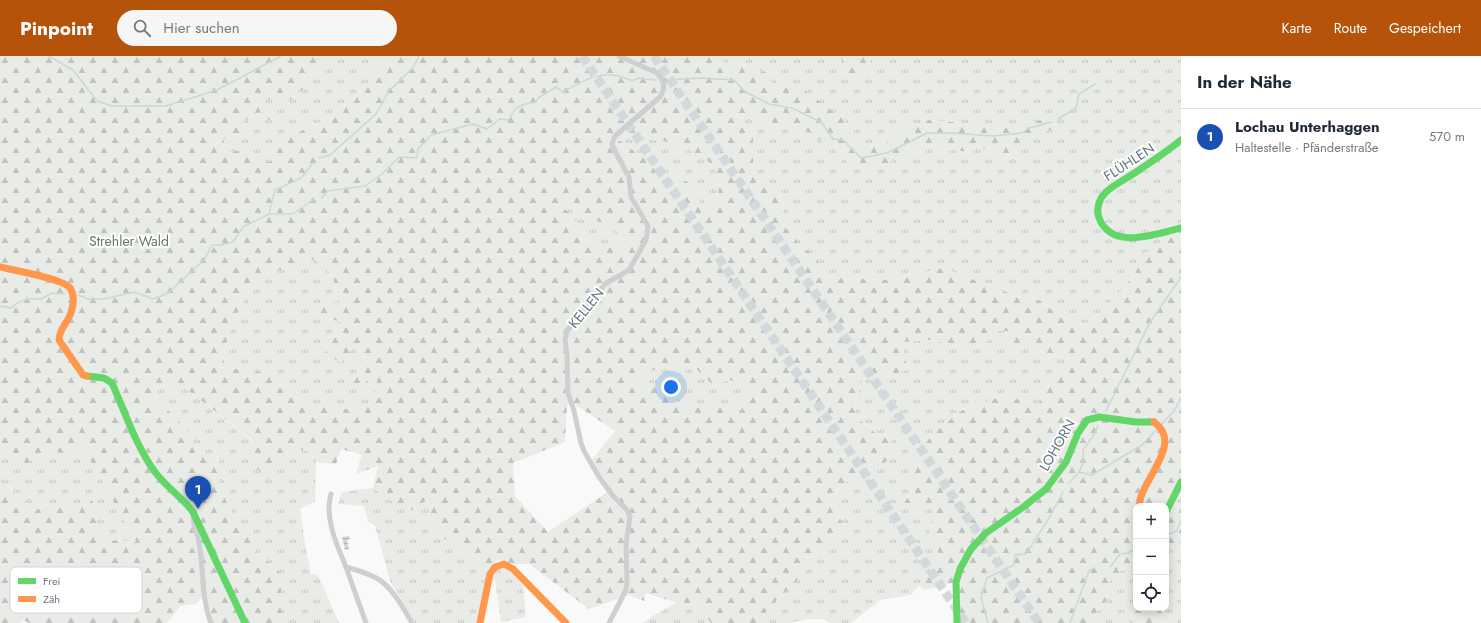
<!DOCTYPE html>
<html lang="de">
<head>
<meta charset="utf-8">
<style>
  body { margin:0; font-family:Jost,sans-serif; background:#f6f6f7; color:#1f2937 }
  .controls { position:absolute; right:12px; bottom:12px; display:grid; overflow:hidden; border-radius:8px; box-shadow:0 2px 10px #0003 }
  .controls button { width:36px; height:36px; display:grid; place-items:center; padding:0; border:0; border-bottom:1px solid #e0e1e3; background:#fff; color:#1f2937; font:20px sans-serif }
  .you { position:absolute; left:671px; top:331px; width:14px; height:14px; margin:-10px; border:3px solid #fff; border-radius:50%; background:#1a73e8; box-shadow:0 0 0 6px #1a73e833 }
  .badge { display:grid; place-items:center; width:26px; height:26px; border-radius:50%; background:#b45309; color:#fff; font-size:13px; font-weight:700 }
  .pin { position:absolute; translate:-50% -33px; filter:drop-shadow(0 1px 2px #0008) }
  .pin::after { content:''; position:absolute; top:21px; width:14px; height:12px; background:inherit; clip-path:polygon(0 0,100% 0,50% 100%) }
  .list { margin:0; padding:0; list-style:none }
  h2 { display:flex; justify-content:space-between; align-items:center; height:52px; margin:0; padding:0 16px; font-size:17px }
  h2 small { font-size:13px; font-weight:400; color:#747a83 }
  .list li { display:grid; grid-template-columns:26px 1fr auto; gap:12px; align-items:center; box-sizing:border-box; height:56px; padding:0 16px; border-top:1px solid #e0e1e3 }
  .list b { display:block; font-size:15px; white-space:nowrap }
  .list p { margin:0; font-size:13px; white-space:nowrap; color:#747a83 }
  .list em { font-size:13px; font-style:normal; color:#747a83 }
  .icon { flex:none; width:22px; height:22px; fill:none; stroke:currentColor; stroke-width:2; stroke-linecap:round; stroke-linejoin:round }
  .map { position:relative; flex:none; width:1181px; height:567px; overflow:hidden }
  header { display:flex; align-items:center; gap:24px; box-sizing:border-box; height:56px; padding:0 20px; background:#b45309; color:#fff }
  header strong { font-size:19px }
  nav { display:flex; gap:22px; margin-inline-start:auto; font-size:14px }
  .search { width:280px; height:36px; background:#f6f6f7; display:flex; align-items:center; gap:10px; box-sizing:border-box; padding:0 14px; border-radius:22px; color:#747a83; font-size:15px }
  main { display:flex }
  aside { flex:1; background:#fff }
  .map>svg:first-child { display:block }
  .grass { fill:url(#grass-tufts) }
  .forest { fill:url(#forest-firs); fill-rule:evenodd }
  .water { fill:url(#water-rules) }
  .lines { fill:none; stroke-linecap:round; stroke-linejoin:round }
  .stream { stroke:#ced6d9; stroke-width:1.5 }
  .highway-tunnel { stroke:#d4d8dc; stroke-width:9; stroke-dasharray:9 4.5; stroke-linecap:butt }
  .street { stroke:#cecfd0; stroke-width:5 }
  .fast { stroke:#63d668; stroke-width:7 }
  .slow { stroke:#ff974d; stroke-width:7 }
  .labels { text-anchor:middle; stroke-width:4; stroke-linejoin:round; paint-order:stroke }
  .street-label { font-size:14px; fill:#657683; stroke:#fff }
  .park-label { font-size:14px; fill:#687a64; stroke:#fff }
  .key { fill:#fff; stroke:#d1d6da; stroke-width:1 }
  .key-label { font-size:11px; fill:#657683 }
</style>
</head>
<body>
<header>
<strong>Pinpoint</strong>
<div class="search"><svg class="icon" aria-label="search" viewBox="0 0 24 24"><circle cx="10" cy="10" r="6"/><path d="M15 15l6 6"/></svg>Hier suchen</div>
<nav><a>Karte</a><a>Route</a><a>Gespeichert</a></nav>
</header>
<main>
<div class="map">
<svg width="1181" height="567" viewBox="0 0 1181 567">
  <defs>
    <pattern id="grass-tufts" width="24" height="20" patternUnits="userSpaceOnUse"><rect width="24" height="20" fill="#e8ebe6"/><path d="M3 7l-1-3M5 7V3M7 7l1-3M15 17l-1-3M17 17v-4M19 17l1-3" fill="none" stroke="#c0c3c0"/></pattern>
    <pattern id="forest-firs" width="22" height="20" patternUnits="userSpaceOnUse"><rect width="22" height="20" fill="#e8ebe6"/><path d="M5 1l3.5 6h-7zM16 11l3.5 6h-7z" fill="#c0c3c0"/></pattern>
    <pattern id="water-rules" width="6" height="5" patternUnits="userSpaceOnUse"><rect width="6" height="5" fill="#ced6d9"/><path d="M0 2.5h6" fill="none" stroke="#abb2b5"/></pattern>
  </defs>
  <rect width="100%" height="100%" fill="#f9f9f9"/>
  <g class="grass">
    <polygon points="331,0 390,0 381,10 372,13 373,21 350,45 315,69 292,79 272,107 261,106 223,96 224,83 235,80 242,76 243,66 259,56 267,41 289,45 310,27 312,16 324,8"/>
    <polygon points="705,0 739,0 735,9"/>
    <path d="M 747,0 L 840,0 L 857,31 L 871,5 L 868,0 L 1181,0 L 1181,167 C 1165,176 1162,179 1156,197 L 1146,196 L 1133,221 L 1117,239 L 1095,263 L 1080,269 L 1062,260 L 1037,243 L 1022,242 L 943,212 L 891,224 L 815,221 L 797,185 L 781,166 L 784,144 L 771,130 L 755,117 L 753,104 L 753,81 L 738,68 L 736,56 L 782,72 L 798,67 L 812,79 L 841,98 L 852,112 L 894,98 L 910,98 L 918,88 L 967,96 L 977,91 L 1015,100 L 1023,84 L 1047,74 L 1017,68 L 991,70 L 976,68 L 929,64 L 901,75 L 889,85 L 879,91 L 861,88 L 849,76 L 844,63 L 828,53 L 784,32 L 772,33 L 771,26 L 753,14 L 744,11 Z"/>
    <polygon points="625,71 646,82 682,89 708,105 719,119 718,147 703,151 675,121 658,126 616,82"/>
    <polygon points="561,150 570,151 589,164 601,166 617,175 628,186 607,191 583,183 571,168 577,163"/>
    <polygon points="315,203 332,219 340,246 323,249 320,261 342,266 337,278 325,297 354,291 364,299 357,321 345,324 365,326 377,317 377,331 369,347 356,354 314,349 284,336 272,317 220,311 231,270 247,238 270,214 286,214"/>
    <path d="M 995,275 L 1011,275 L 1007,286 L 1068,303 L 1058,313 L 1038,349 L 1022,344 L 1001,340 L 987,346 L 976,346 L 958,357 L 931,380 L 914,430 L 903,448 L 926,450 L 936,454 L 930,481 L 936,487 L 939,497 L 936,508 L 911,539 L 880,544 L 851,567 L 832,567 L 823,563 L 806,563 L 791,567 L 756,567 L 782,538 L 794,531 L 807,501 L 818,496 L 843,469 L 832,444 C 843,423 861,416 882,409 L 892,383 L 877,378 L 853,359 L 863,317 L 892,319 L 903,286 L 929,284 L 980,293 Z"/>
    <polygon points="690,307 713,329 730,324 753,331 753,340 744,346 741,354 711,351 705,354 679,346 662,333 641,328 638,321 668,308"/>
    <polygon points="177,326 254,386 285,401 292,392 310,395 316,406 315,445 300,453 306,494 311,518 318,519 339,567 289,567 280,552 282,527 287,526 276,512 253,494 258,481 242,470 227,448 219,425 219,401 198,396 190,378 154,351 157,330"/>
    <polygon points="0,382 4,395 14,398 26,408 52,391 83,390 137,486 99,483 95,450 88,437 81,455 48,448 34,455 7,429 0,431"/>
    <polygon points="1181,425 1181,451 1170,453"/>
    <polygon points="373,432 398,449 426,443 432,453 439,481 458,488 490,511 477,567 415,567 390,525 375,470 368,465 364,450 338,448 342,436"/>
    <polygon points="1181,485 1181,567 1159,567 1164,564 1160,552 1166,552 1166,492"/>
    <polygon points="1136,507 1136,552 1137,552 1131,555 1133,567 1102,567 1096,556 1107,544 1111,520"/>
    <polygon points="506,512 523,529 526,561 501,566 495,524 492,523 497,513"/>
    <polygon points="677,547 698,549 711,567 642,567 661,555"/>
  </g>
  <g class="forest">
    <path d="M 0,0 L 331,0 L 324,8 L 312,16 L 310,27 L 289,45 L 277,47 L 267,42 L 264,46 L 274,52 L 274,61 L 269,64 L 259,56 L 243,66 L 242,76 L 235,80 L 224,83 L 223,96 L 238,95 L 255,98 L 261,106 L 272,106 L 271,97 L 292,79 L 315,69 L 350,45 L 373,21 L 372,13 L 376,8 L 381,10 L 390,0 L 705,0 L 735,9 L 739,0 L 747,0 L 744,11 L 768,17 L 772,33 L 784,32 L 802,33 L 844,63 L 849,76 L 861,88 L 879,91 L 889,85 L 901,75 L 929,64 L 976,68 L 991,70 L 1045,64 L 1054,66 L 1053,74 L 1047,74 L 1023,84 L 1025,89 L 1016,100 L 977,91 L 967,96 L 918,88 L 910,98 L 894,98 L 889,108 L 852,112 L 841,98 L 812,79 L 798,67 L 782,72 L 736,56 L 738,68 L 753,81 L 753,104 L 755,117 L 771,130 L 784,144 L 781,166 L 797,185 L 818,204 L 815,221 L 891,224 L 943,212 L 1022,242 L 1037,243 L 1062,260 L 1080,269 L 1095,263 L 1117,239 L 1133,221 L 1146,196 L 1156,197 C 1162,179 1165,176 1181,167 L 1181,425 L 1171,452 L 1181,451 L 1181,485 L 1166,492 L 1166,450 L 1136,450 L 1136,507 L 1111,520 L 1107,544 L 1096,556 L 1102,567 L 962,567 L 957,554 L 956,526 L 925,534 L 919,530 C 923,522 932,516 936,507 C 944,489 929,486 929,475 C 929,469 934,461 936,454 L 926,450 L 903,449 L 914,430 L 908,413 L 931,380 L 958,357 L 976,346 L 987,346 L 1001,340 L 1022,344 L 1038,349 L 1058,313 L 1068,303 L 1007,286 L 1010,275 L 995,275 L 980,293 L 929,284 L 903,286 L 907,314 L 892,319 L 863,318 L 853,359 L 877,378 L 892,383 L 891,401 L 882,409 L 858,417 L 837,434 L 832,444 L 843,469 L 818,496 L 807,501 L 794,531 L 782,538 L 756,567 L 711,567 L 698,549 L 677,547 L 646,537 L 644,545 L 629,539 L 589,553 L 529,508 L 513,508 L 502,504 L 496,505 L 490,511 L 458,488 L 439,481 L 436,471 L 427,465 L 432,453 L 427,444 L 412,454 L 398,449 L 373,432 L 378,410 L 356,418 L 362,399 L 341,393 L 336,408 L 316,406 L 310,395 L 292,392 L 267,424 L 249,403 L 254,385 L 177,326 L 157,330 L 154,351 L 169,355 L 190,378 L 198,396 L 219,401 L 219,425 L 227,448 L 242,470 L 258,481 L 253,494 L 276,512 L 287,525 L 282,528 L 280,552 L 289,567 L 211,567 L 205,538 L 196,548 L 180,550 L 167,567 L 29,567 L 23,564 L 20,567 L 0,567 L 0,431 L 6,429 L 34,455 L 48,448 L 80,455 L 88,437 L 95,450 L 99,483 L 136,486 L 83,391 L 66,402 L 52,391 L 26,408 L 14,398 L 4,395 L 0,382 ZM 625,72 L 638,84 L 647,82 L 682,89 L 708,105 L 719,119 L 718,147 L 703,151 L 688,126 L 675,121 L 658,125 L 653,109 L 616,82 ZM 561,150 L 570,151 L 589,164 L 601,166 L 617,175 L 627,186 L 607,191 L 583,183 L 572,168 L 577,163 ZM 315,203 L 332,219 L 340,246 L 323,248 L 320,261 L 342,266 L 337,278 L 325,297 L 341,307 L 354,291 L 364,299 L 357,321 L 344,323 L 354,333 L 377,318 L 377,331 L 369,347 L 356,354 L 314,349 L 284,336 L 272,317 L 220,311 L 231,270 L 247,238 L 270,214 L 286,214 ZM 690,307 L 713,329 L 730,324 L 753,331 L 753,340 L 744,346 L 741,354 L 711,351 L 705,354 L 679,346 L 662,333 L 641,328 L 638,321 L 668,308 ZM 570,345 L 615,375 L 590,406 L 609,435 L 548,476 L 515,440 L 513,407 L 565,386 L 567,350 Z"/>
    <polygon points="840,0 868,0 871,4 857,32"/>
    <polygon points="1137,552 1160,552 1164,564 1159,567 1133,567 1131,555"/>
  </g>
  <polygon class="water" points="349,480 350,483 347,484 349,493 345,494 342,481"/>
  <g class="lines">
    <g class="stream">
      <polyline points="49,0 73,14 97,45 112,50 166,50 217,34 281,0"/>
      <polyline points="666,24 701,22 734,24 744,35 769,48 792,52 821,66 833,83 843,84 861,102 887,97 927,77 951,77 993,80 1022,77 1029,72 1052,66"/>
      <polyline points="1058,63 1076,52 1079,38 1095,28"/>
      <polyline points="319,102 330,99 376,58 389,35 413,12 419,0"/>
      <path d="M 322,142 L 327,135 L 365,130 L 381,119 L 399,101 L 417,102 L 418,93 L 431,79 L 473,68 L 487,73 L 500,63 L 509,64 C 515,49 522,48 536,46 L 538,42 L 556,31 L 563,36 C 585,23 606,11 632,25 L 639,22 L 643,23 L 657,24"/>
      <polyline points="269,157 275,134 301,122 313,107"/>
      <polyline points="78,239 88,243 104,243 134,236 153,243 168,237 204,204 212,189 221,189 233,186 243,171 269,158 292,158 313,144"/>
      <polyline points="0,251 2,250 11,252 19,246 28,243 41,243 52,237 65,238"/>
      <polyline points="1106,355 1149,268 1181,221"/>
      <polyline points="1161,369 1174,355 1181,342"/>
      <polyline points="1079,416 1083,407 1083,394 1092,382 1098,370"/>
      <polyline points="1069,427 1079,416 1092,419 1142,389 1158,372"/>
      <polyline points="1166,479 1177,475 1181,464"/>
      <polyline points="1110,511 1120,498 1128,497 1136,493"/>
      <polyline points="988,567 981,542 987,522 1014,509 1015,499 1026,498 1049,462 1063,436"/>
      <polyline points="1070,567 1089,515 1094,512"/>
    </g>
    <g class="highway-tunnel">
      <polyline points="582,0 966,567"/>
      <polyline points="654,0 1039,567"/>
    </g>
    <g class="street">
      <path d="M 331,438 C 324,462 337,489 346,511 C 356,514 368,517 378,523 C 392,531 404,553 412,567"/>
      <path d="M 193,457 C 192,468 198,477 199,487 C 204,513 201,542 211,567"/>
      <polyline points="346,511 366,567"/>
      <path d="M 609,567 L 626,534 L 627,526 L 626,488 L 630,461 L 627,454 L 613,440 L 599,421 L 584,395 L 581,387 L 574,355 L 568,337 L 567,300 L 565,284 L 567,275 L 605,228 L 629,214 L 646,184 L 648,170 L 631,141 L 629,121 L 618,101 L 612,88 L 615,80 L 660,41 C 666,32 664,24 657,17 L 619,0"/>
    </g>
    <g class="fast">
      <path d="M 1181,84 C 1166,96 1150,107 1133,118 C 1124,124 1113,129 1105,137 C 1099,143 1096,153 1099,162 C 1112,195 1155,178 1181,172"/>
      <path d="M 87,320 L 104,322 L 112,327 C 125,356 136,390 155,416 C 166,431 182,441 193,456 L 245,567"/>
      <polyline points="1166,456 1181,426"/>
      <polyline points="957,567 956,526 960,513 971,493 986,477 1022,452 1046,433 1066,406 1078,377 1087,364 1099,361 1136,366 1154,366"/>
    </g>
    <g class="slow">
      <path d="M 0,211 C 13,214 64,223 70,232 C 74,238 74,247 72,253 C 70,265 59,272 59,284 L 83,319 L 87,320"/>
      <path d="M 1139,450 C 1140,446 1140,441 1142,438 C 1150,416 1181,385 1154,366"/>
      <polyline points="480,567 490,518 495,511 504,508 513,513 566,567"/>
    </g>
  </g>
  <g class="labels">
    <g class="street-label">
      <text transform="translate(1129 106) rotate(-33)" y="5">FLÜHLEN</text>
      <text transform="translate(586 252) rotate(-51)" y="5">KELLEN</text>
      <text transform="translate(1057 389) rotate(-60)" y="5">LOHORN</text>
    </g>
    <g class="park-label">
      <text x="129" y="190">Strehler Wald</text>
    </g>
  </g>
  <rect x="10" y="511" width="132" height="46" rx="6" class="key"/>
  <rect x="18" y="522" width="18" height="6" fill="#63d668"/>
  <rect x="18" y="540" width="18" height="6" fill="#ff974d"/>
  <g class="key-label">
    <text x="43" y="529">Frei</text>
    <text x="43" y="547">Zäh</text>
  </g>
</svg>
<div class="controls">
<button>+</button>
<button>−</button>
<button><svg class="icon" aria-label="locate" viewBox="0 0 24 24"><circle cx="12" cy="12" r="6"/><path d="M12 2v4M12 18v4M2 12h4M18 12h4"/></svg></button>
</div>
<div class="you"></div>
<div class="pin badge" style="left:198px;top:453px;background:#1a4fb4">1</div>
</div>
<aside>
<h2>In der Nähe<small></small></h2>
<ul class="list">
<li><span class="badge" style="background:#1a4fb4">1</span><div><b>Lochau Unterhaggen</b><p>Haltestelle · Pfänderstraße</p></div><em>570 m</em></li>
</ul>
</aside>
</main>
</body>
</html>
